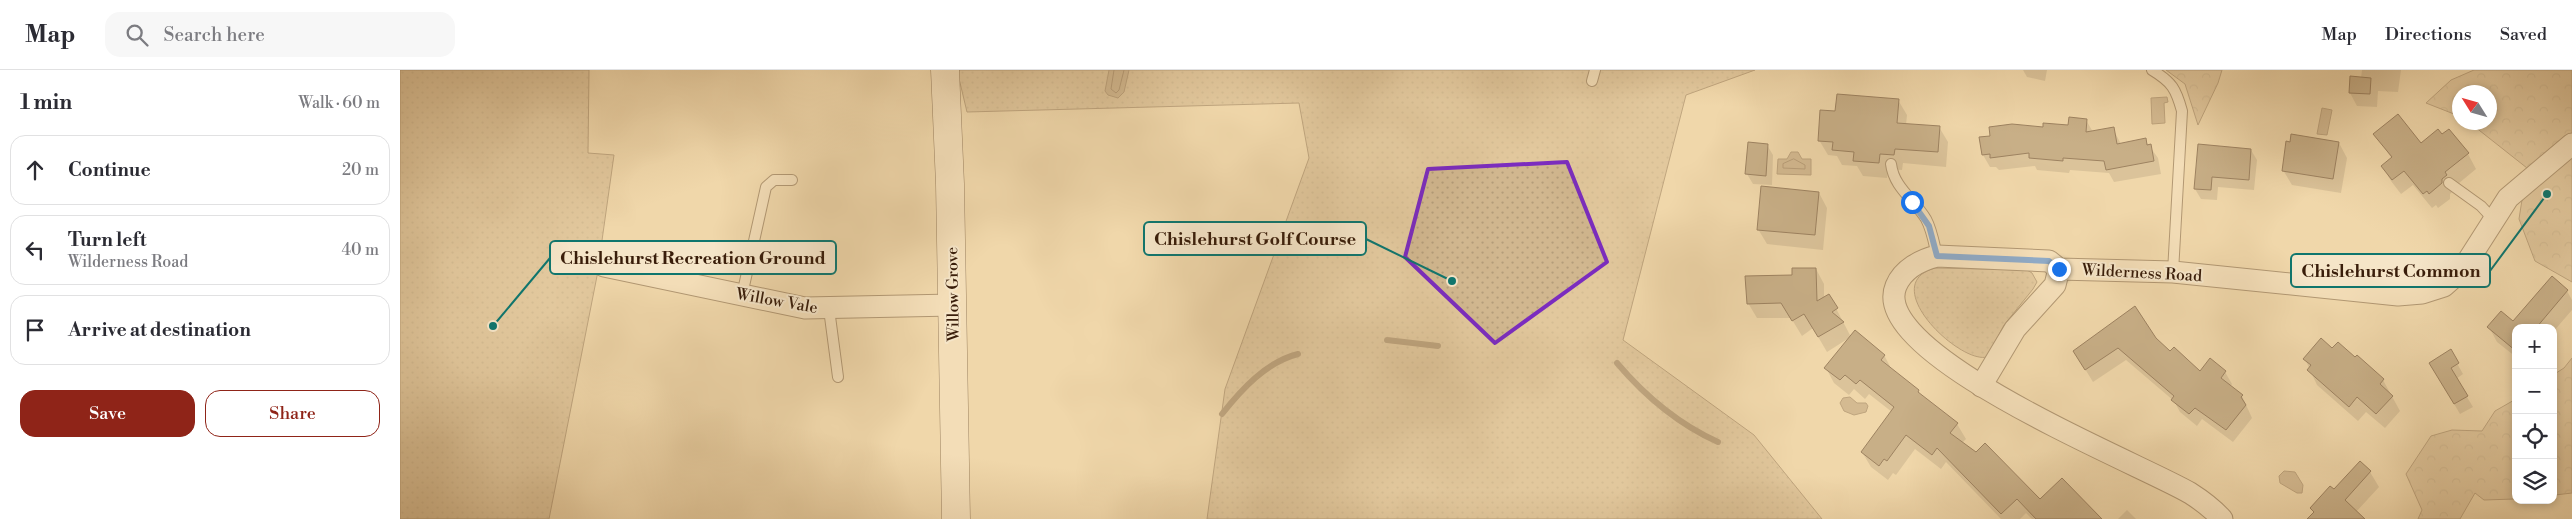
<!DOCTYPE html>
<html lang="en">
<head>
<meta charset="utf-8">
<style>
  body { margin:0; font-family:"Libre Bodoni",serif; background:#f7f7f7; color:#2b2b33 }
  .controls { position:absolute; right:15px; bottom:15px; display:grid; overflow:hidden; border-radius:10px; box-shadow:0 2px 8px #0003 }
  .controls button { width:45px; height:45px; display:grid; place-items:center; padding:0; border:0; border-bottom:1px solid #e1e1e2; background:#fff; color:#2b2b33; font:25px sans-serif }
  .compass { position:absolute; left:2052px; top:15px; width:45px; height:45px; border-radius:50%; background:#fff; box-shadow:0 2px 8px #0003; rotate:307deg }
  .stop { position:absolute; width:15px; height:15px; margin:-11px; border:4px solid #1a73e8; border-radius:50%; background:#fff }
  .stop.end { background:#1a73e8; border-color:#fff; box-shadow:0 1px 5px #0008 }
  .list { margin:0; padding:0; list-style:none }
  h2 { display:flex; justify-content:space-between; align-items:center; height:65px; margin:0; padding:0 20px; font-size:21px }
  h2 small { font-size:16px; font-weight:400; color:#7c7c81 }
  .list li { display:grid; grid-template-columns:32px 1fr auto; gap:15px; align-items:center; box-sizing:border-box; height:70px; margin:0 10px 10px; padding:0 10px; border:1px solid #e1e1e2; border-radius:15px }
  .list b { display:block; font-size:19px; white-space:nowrap }
  .list p { margin:0; font-size:16px; white-space:nowrap; color:#7c7c81 }
  .list em { font-size:16px; font-style:normal; color:#7c7c81 }
  .actions { display:flex; gap:10px; padding:15px 20px }
  .actions a { flex:1; padding:11px 0; border:1px solid #8f2418; border-radius:15px; text-align:center; font-size:18px; color:#8f2418 }
  .actions .main { background:#8f2418; color:#fff }
  .icon { flex:none; width:28px; height:28px; fill:none; stroke:currentColor; stroke-width:2; stroke-linecap:round; stroke-linejoin:round }
  .map { position:relative; flex:none; width:2172px; height:449px; overflow:hidden }
  header { display:flex; align-items:center; gap:30px; box-sizing:border-box; height:70px; padding:0 25px; background:#fff; border-bottom:1px solid #e1e1e2 }
  header strong { font-size:24px }
  nav { display:flex; gap:28px; margin-inline-start:auto; font-size:18px }
  .search { width:350px; height:45px; background:#f7f7f7; display:flex; align-items:center; gap:12px; box-sizing:border-box; padding:0 18px; border-radius:15px; color:#7c7c81; font-size:19px }
  main { display:flex }
  aside { flex:1; background:#fff }
  .map>svg:first-child { display:block }
  .green { fill:url(#green-dots); stroke:#856a4c }
  .forest { fill:url(#forest-crowns); stroke:#856a4c }
  .water { fill:#b29874; stroke:#82674a }
  .shadow { fill:#0003 }
  .lines { fill:none; stroke-linecap:round; stroke-linejoin:round }
  .shore { stroke:#765a3f; stroke-width:1 }
  .stream { stroke:#82674a; stroke-width:6 }
  .building { fill:#987e5d; stroke:#391d0a }
  .lane-casing { stroke:#674c32; stroke-width:12 }
  .street-casing { stroke:#674c32; stroke-width:23 }
  .secondary-casing { stroke:#391d0a; stroke-width:29 }
  .lane { stroke:#f5e5c8; stroke-width:10 }
  .street { stroke:#f5e5c8; stroke-width:21 }
  .secondary { stroke:#f5e5c8; stroke-width:28 }
  .route { stroke:#1a73e8; stroke-width:6 }
  .marked { fill:none; stroke:#7b2cbf; stroke-width:4; stroke-linejoin:round }
  .labels { text-anchor:middle; stroke-width:4; stroke-linejoin:round; paint-order:stroke }
  .street-label { font-size:16px; fill:#391d0a; stroke:#f5e5c8 }
  .leader { fill:none; stroke:#0f766e; stroke-width:2 }
  .callout-dot { fill:#0f766e; stroke:#f5e5c8; stroke-width:2 }
  .callout { fill:#f5e5c8; stroke:#0f766e; stroke-width:2 }
  .callout-label { font-size:18px; text-anchor:middle; font-weight:bold; fill:#391d0a }
</style>
</head>
<body>
<header>
<strong>Map</strong>
<div class="search"><svg class="icon" aria-label="search" viewBox="0 0 24 24"><circle cx="10" cy="10" r="6"/><path d="M15 15l6 6"/></svg>Search here</div>
<nav><a>Map</a><a>Directions</a><a>Saved</a></nav>
</header>
<main>
<aside>
<h2>1 min<small>Walk · 60 m</small></h2>
<ul class="list">
<li><svg class="icon" aria-label="ahead" viewBox="0 0 24 24"><path d="M12 20V5M6 11l6-6 6 6"/></svg><div><b>Continue</b></div><em>20 m</em></li>
<li><svg class="icon" aria-label="left" viewBox="0 0 24 24"><path d="M17 20v-9H6M10 6l-5 5 5 5"/></svg><div><b>Turn left</b><p>Wilderness Road</p></div><em>40 m</em></li>
<li><svg class="icon" aria-label="arrive" viewBox="0 0 24 24"><path d="M6 21V4h12l-3 4 3 4H6"/></svg><div><b>Arrive at destination</b></div></li>
</ul>
<div class="actions"><a class="main">Save</a><a>Share</a></div>
</aside>
<div class="map">
<svg width="2172" height="449" viewBox="0 0 2172 449">
  <defs>
    <pattern id="green-dots" width="8" height="8" patternUnits="userSpaceOnUse" patternTransform="scale(1.25)"><rect width="8" height="8" fill="#d1b78f"/><path d="M2 2h.1M6 6h.1" fill="none" stroke="#b49d7a" stroke-width="1.8" stroke-linecap="round"/></pattern>
    <pattern id="forest-crowns" width="20" height="18" patternUnits="userSpaceOnUse" patternTransform="scale(1.25)"><rect width="20" height="18" fill="#d1b78f"/><path d="M2 6a3 3 0 1 1 6 0M12 15a3 3 0 1 1 6 0" fill="none" stroke="#b49d7a"/></pattern>
  </defs>
  <rect width="100%" height="100%" fill="#f0d7aa"/>
  <filter id="stains"><feTurbulence type="fractalNoise" baseFrequency=".004" numOctaves="4"/><feColorMatrix values="0 0 0 0 .2 0 0 0 0 .09 0 0 0 0 .02 0 0 0 .5 -.17"/></filter>
  <radialGradient id="worn" r=".72"><stop offset=".6" stop-color="#630" stop-opacity="0"/><stop offset="1" stop-color="#630" stop-opacity=".3"/></radialGradient>
  <g class="green">
    <polygon points="0,0 189,0 188,83 214,85 197,206 149,449 0,449"/>
    <polygon points="557,0 1355,0 1286,25 1223,270 1354,365 1422,449 807,449 825,319 909,88 899,33 567,42"/>
    <path d="M 1535,198 L 1627,200 L 1632,203 L 1637,212 L 1633,219 L 1604,255 L 1587,287 C 1559,294 1476,214 1535,198 Z"/>
  </g>
  <g class="forest">
    <polygon points="1766,0 1822,0 1818,13 1798,55 1785,14"/>
    <polygon points="2074,0 2172,0 2172,212 2135,191 2119,149 2127,98 2070,53 2090,52 2090,22 2060,22 2059,46 2026,33 2051,10"/>
    <polygon points="2172,288 2172,423 2155,425 2153,305 2164,298"/>
    <polygon points="2116,329 2116,423 2114,429 2084,430 2075,423 2060,449 2018,449 2022,440 2006,404 2031,366 2052,360 2082,361 2095,341"/>
  </g>
  <g class="water">
    <polygon points="709,0 729,0 724,22 718,28 708,25 705,21"/>
    <polygon points="1767,27 1768,32 1764,33 1765,53 1752,54 1751,28"/>
    <polygon points="1922,38 1932,40 1927,65 1917,64"/>
    <polygon points="1391,82 1398,82 1402,89 1411,89 1411,105 1377,104 1378,89 1387,89"/>
    <polygon points="1450,327 1457,333 1466,333 1468,336 1466,342 1454,345 1444,341 1440,333 1443,328"/>
    <polygon points="1884,401 1895,402 1903,415 1902,423 1897,423 1880,413 1879,406"/>
  </g>
  <g class="shadow">
    <polygon points="1623,0 1647,0 1645,11 1627,7"/>
    <polygon points="1962,0 2001,0 1998,22 1978,21 1977,37 1957,36 1950,23 1961,8"/>
    <polygon points="1498,30 1507,45 1506,55 1539,57 1548,72 1546,97 1503,93 1502,100 1488,99 1487,108 1463,106 1457,96 1442,95 1437,86 1428,85 1419,70 1436,42"/>
    <polygon points="1686,50 1693,62 1713,59 1721,74 1745,70 1758,88 1761,104 1714,112 1709,103 1670,100 1669,103 1637,100 1635,96 1599,100 1596,97 1590,97 1583,85 1581,68 1644,58 1669,57"/>
    <polygon points="1975,64 2021,75 2042,66 2068,84 2076,99 2053,118 2054,120 2050,124 2050,129 2038,138 2036,135 2032,138 2013,115 2001,124 1991,111 1982,96 1992,89"/>
    <polygon points="1939,73 1947,88 1941,123 1892,115 1883,100"/>
    <polygon points="1367,75 1373,85 1372,115 1353,114 1347,104"/>
    <polygon points="1851,80 1857,90 1854,120 1818,117 1817,130 1801,129 1795,119"/>
    <polygon points="1419,123 1427,138 1423,180 1367,174 1358,159"/>
    <polygon points="1416,199 1424,214 1424,228 1429,225 1451,267 1484,285 1492,300 1518,320 1522,327 1557,354 1566,369 1562,373 1640,431 1700,449 1632,449 1626,443 1620,449 1601,449 1546,392 1541,399 1515,379 1496,405 1493,403 1488,410 1471,397 1462,382 1492,342 1469,324 1465,329 1454,319 1449,325 1434,313 1426,298 1449,268 1427,282 1413,258 1402,266 1391,248 1357,248 1348,233 1393,206"/>
    <polygon points="2167,221 2172,230 2172,240 2153,262 2153,258 2116,258 2116,287 2097,272 2089,257 2114,253"/>
    <polygon points="1755,268 1770,282 1800,302 1825,302 1832,314 1830,317 1842,326 1852,348 1833,372 1802,349 1797,356 1780,342 1774,331 1726,290 1693,312 1674,281"/>
    <polygon points="1933,280 1983,310 2000,341 1985,358 1966,342 1958,351 1917,315 1905,289"/>
    <polygon points="2050,281 2063,304 2056,309 2073,337 2060,344 2030,293"/>
    <polygon points="1960,393 1970,402 1979,417 1956,442 1963,449 1909,449 1914,443 1911,438 1934,421"/>
    <polygon points="1727,440 1736,449 1718,449"/>
  </g>
  <g class="lines">
    <g class="shore">
      <polyline points="714,0 711,19 716,23 719,20 724,0"/>
      <polygon points="1394,89 1405,95 1405,99 1383,98 1383,94"/>
    </g>
    <g class="stream">
      <polyline points="987,270 1038,276"/>
      <path d="M 1217,293 C 1245,326 1278,354 1318,372"/>
      <path d="M 822,344 C 841,320 866,292 898,284"/>
    </g>
  </g>
  <g class="building">
    <polygon points="1950,6 1971,8 1970,24 1949,23"/>
    <polygon points="1437,24 1499,29 1497,53 1540,56 1538,82 1495,79 1494,85 1480,84 1479,93 1453,91 1454,82 1432,80 1433,72 1418,71 1420,40 1435,41"/>
    <polygon points="1998,44 2021,73 2038,59 2042,64 2049,59 2069,83 2045,102 2047,105 2042,109 2042,113 2029,124 2027,121 2023,124 2004,101 1992,110 1981,96 1992,87 1973,64"/>
    <polygon points="1669,47 1687,49 1686,62 1714,57 1717,74 1746,68 1747,75 1751,74 1754,91 1706,100 1704,91 1663,88 1663,91 1629,88 1629,83 1590,88 1590,84 1582,85 1579,67 1590,66 1589,57 1612,54 1643,57 1643,53 1668,55"/>
    <polygon points="1891,64 1939,72 1933,109 1882,101 1886,71 1890,72"/>
    <polygon points="1348,72 1368,74 1366,106 1345,104"/>
    <polygon points="1798,74 1851,79 1849,110 1812,107 1811,120 1794,119"/>
    <polygon points="1361,116 1419,122 1415,165 1357,160"/>
    <polygon points="1392,198 1416,198 1417,231 1429,224 1438,238 1432,242 1444,252 1418,267 1404,244 1392,251 1381,233 1347,234 1345,206 1392,205"/>
    <polygon points="2152,206 2168,220 2136,258 2116,258 2116,281 2087,257 2101,241 2113,251"/>
    <polygon points="1735,236 1756,268 1770,281 1774,277 1800,301 1810,288 1826,301 1821,308 1843,325 1841,327 1846,335 1826,360 1795,338 1789,344 1771,330 1774,326 1718,278 1685,300 1673,281"/>
    <polygon points="1455,260 1485,285 1481,290 1519,320 1518,322 1558,353 1550,363 1576,382 1585,373 1640,429 1662,408 1702,449 1636,449 1617,429 1601,444 1537,378 1532,385 1506,365 1487,391 1484,389 1479,396 1461,382 1494,337 1460,310 1456,314 1445,305 1440,310 1424,298"/>
    <polygon points="1921,268 1932,278 1938,272 1955,287 1957,285 1984,309 1980,314 1993,326 1976,344 1957,327 1949,337 1907,300 1911,295 1903,289"/>
    <polygon points="2051,279 2059,293 2051,298 2068,326 2054,334 2029,293"/>
    <polygon points="1960,391 1971,401 1945,430 1965,449 1907,449 1914,442 1910,438 1930,416 1934,419"/>
  </g>
  <g class="lines">
    <g class="lane-casing">
      <g id="lane">
        <path d="M 1752,0 C 1772,12 1776,19 1782,41 L 1773,202"/>
        <polyline points="1192,11 1195,0"/>
        <path d="M 1491,94 C 1494,118 1514,129 1526,149 C 1532,160 1534,173 1537,186"/>
        <polyline points="2049,113 2081,136 2094,150"/>
        <polyline points="342,225 366,117 374,110 392,110"/>
        <polyline points="429,239 438,307"/>
      </g>
    </g>
    <g class="street-casing">
      <g id="street">
        <polyline points="204,196 405,238 553,235"/>
        <polyline points="1581,316 1615,259 1655,215 1659,199"/>
        <path d="M 1822,449 C 1813,439 1801,430 1790,423 C 1743,395 1467,285 1496,216 C 1503,199 1521,190 1537,186 L 1649,191 L 1659,199 L 1773,202 L 1998,225 L 2022,223 L 2044,216 L 2062,200 L 2108,128 L 2172,74"/>
      </g>
    </g>
    <g class="secondary-casing">
      <polyline id="secondary" points="545,0 550,114 556,449"/>
    </g>
    <use href="#lane" class="lane"/>
    <use href="#street" class="street"/>
    <use href="#secondary" class="secondary"/>
  </g>
  <g class="lines">
    <polyline class="route" points="1512,132 1529,156 1537,186 1649,191 1659,199"/>
  </g>
  <path d="M0 0H2172V449H0ZM 1167,92 L 1207,192 L 1095,273 L 1005,187 L 1028,99 Z" fill="#f0d7aa" fill-opacity=".55" fill-rule="evenodd"/>
  <path class="marked" d="M 1167,92 L 1207,192 L 1095,273 L 1005,187 L 1028,99 Z"/>
  <g class="labels">
    <g class="street-label">
      <text transform="translate(1742 202) rotate(3)" y="6">Wilderness Road</text>
      <text transform="translate(552 224) rotate(-91)" y="6">Willow Grove</text>
      <text transform="translate(377 230) rotate(10)" y="6">Willow Vale</text>
    </g>
  </g>
  <path class="leader" d="M1052 211L966 169M93 256L150 188M2147 124L2090 201"/>
  <g class="callout-dot">
    <circle cx="1052" cy="211" r="5"/>
    <circle cx="93" cy="256" r="5"/>
    <circle cx="2147" cy="124" r="5"/>
  </g>
  <g class="callout">
    <rect x="744" y="152" width="222" height="33" rx="5"/>
    <rect x="150" y="171" width="286" height="33" rx="5"/>
    <rect x="1891" y="184" width="199" height="33" rx="5"/>
  </g>
  <g class="callout-label">
    <text x="855" y="175">Chislehurst Golf Course</text>
    <text x="293" y="194">Chislehurst Recreation Ground</text>
    <text x="1991" y="207">Chislehurst Common</text>
  </g>
  <rect width="100%" height="100%" filter="url(#stains)"/>
  <rect width="100%" height="100%" fill="url(#worn)"/>
</svg>
<div class="controls">
<button>+</button>
<button>−</button>
<button><svg class="icon" aria-label="locate" viewBox="0 0 24 24"><circle cx="12" cy="12" r="6"/><path d="M12 2v4M12 18v4M2 12h4M18 12h4"/></svg></button>
<button><svg class="icon" aria-label="layers" viewBox="0 0 24 24"><path d="M12 4l9 5-9 5-9-5zM3 14l9 5 9-5"/></svg></button>
</div>
<svg class="compass" viewBox="-18 -18 36 36"><path d="M0-13l5 13h-10z" fill="#e53935"/><path d="M0 13l5-13h-10z" fill="#7c7c81"/></svg>
<div class="stop" style="left:1512px;top:132px"></div>
<div class="stop end" style="left:1659px;top:199px"></div>
</div>
</main>
</body>
</html>
